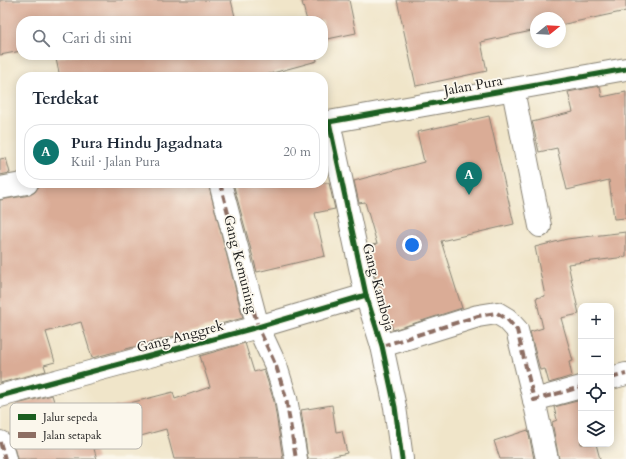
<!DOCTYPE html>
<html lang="id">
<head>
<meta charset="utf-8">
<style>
  body { margin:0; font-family:Cardo,serif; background:#f2f2f3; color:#1f2937 }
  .controls { position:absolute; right:12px; bottom:12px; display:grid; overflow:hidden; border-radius:8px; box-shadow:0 2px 10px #0003 }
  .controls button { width:36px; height:36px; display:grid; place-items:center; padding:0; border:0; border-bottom:1px solid #e0e1e3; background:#fff; color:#1f2937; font:20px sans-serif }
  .compass { position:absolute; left:530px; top:12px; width:36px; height:36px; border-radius:50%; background:#fff; box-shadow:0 2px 10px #0003; rotate:72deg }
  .you { position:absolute; left:412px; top:245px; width:14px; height:14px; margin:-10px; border:3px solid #fff; border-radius:50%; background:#1a73e8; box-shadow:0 0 0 6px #1a73e833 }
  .badge { display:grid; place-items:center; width:26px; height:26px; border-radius:50%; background:#0f766e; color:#fff; font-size:13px; font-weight:700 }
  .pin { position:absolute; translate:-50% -33px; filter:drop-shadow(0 1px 2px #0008) }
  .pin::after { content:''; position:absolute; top:21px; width:14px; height:12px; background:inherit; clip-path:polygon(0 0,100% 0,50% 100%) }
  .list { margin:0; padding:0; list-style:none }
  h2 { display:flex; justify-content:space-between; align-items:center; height:52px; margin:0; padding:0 16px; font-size:17px }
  h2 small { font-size:13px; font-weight:400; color:#747a83 }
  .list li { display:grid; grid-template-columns:26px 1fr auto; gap:12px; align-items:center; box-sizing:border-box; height:56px; margin:0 8px 8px; padding:0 8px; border:1px solid #e0e1e3; border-radius:16px }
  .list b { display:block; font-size:15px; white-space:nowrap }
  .list p { margin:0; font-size:13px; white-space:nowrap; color:#747a83 }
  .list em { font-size:13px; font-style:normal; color:#747a83 }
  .icon { flex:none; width:22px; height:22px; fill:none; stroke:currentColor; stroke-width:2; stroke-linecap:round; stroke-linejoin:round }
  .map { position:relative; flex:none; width:626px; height:459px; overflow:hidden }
  .search { position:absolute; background:#fff; box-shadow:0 2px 10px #0003; left:16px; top:16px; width:312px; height:44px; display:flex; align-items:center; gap:10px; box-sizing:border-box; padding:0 14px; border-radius:16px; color:#747a83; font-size:15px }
  .panel { position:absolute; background:#fff; box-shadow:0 2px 10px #0003; left:16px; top:72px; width:312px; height:116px; border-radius:16px }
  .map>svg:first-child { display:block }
  .building { fill:#daac96 }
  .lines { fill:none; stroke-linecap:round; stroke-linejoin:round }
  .minor-casing { stroke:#868072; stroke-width:24 }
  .minor { stroke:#fff; stroke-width:22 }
  .quiet { stroke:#8d6e63; stroke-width:4; stroke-dasharray:8 4; stroke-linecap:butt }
  .cycleway-casing { stroke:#fbf7ec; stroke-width:8 }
  .cycleway { stroke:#1b5e20; stroke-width:5 }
  .labels { text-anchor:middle; stroke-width:3.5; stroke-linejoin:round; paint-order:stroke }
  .street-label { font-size:14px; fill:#1c1c1c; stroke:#fbf7ec }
  .key { fill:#fbf7ec; stroke:#b8b5ae; stroke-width:1 }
  .key-label { font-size:11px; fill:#1c1c1c }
</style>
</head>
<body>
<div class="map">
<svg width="626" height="459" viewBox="0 0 626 459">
  <rect width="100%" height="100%" fill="#fbf7ec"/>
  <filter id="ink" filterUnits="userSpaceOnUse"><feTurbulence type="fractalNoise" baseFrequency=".025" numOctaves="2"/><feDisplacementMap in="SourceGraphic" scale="8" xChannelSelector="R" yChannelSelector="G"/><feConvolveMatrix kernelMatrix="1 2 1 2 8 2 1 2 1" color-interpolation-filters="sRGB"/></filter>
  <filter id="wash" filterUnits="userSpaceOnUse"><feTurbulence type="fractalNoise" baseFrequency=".012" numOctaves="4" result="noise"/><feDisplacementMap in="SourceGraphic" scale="16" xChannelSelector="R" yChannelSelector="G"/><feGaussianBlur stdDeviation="0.9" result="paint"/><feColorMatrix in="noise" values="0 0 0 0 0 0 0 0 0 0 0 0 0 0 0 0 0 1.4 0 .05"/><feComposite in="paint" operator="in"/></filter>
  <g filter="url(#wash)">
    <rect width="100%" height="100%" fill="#f0e5c9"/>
    <g id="blocks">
      <g class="building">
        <polygon points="0,0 231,0 236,21 21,21 21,51 0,55"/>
        <polygon points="312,0 349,0 356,33 323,40 323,21 307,21 302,2"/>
        <polygon points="397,0 626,0 626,11 560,25 560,18 536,18 536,30 481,42 487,71 416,86"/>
        <polygon points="72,55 316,55 317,61 258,77 60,77 56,59"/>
        <polygon points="600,86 602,97 626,92 626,218 614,219 609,180 567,190 557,148 539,152 533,125 532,122 573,112 568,92"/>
        <polygon points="489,116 514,224 441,241 462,308 393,330 374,273 368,246 377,244 365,202 359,203 354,181 424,162 417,132"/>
        <polygon points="6,158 10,173 0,175 0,159"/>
        <polygon points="50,183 208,183 243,318 92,358 81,322 46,332 55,362 44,365 46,371 0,383 0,200 30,195 35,192 39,186"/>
        <polygon points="233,183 329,183 335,209 315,213 325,256 257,272"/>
        <polygon points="626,232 626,257 568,264 579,314 561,318 573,361 569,362 572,376 549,383 545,369 540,370 530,332 543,328 536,298 545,296 535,247 567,239"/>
        <polygon points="245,343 254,372 264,369 264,370 274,401 283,459 174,459 166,429 94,449 97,459 17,459 12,439 28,435 17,404 52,395 60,421 173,392 175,399 210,387 200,356"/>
        <polygon points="581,400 581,444 596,444 600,459 559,459 552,422 557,420 554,407"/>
        <polygon points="332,405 336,432 342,431 347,453 321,459 308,459 301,410"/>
        <polygon points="528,430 534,459 500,459 494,441"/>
      </g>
    </g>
  </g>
  <g filter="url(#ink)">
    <use href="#blocks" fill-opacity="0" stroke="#868072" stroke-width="1"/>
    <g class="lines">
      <g class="minor-casing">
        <g id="minor">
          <polyline points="513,90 540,226"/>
          <polyline points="329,122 366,295 382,346 395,407 402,459"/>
          <polyline points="323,123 626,69"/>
          <polyline points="220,183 258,327 276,366 286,398 296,459"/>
          <polyline points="0,188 27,183"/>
          <polyline points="382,346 478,316 497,313 507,319 517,330 534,400 581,387"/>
          <polyline points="611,378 626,374"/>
          <polyline points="0,396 258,327 366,295"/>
          <polyline points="534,400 547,459"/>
          <polyline points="0,442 5,459"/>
        </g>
      </g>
      <use href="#minor" class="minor"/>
      <g class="quiet">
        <polyline points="220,183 258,327 276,366 286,398 296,459"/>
        <polyline points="382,346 478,316 497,313 507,319 517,330 534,400 581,387"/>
        <polyline points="611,378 626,374"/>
        <polyline points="0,442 5,459"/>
      </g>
      <g class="cycleway-casing">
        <g id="cycleway">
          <polyline points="329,122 366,295 382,346 395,407 402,459"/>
          <polyline points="323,123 626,69"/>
          <polyline points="0,396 258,327 366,295"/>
        </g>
      </g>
      <use href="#cycleway" class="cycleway"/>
    </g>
  </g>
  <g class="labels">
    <g class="street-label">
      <text transform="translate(473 85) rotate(-10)" y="5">Jalan Pura</text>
      <text transform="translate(241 264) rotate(76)" y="5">Gang Kemuning</text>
      <text transform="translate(379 287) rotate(75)" y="5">Gang Kamboja</text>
      <text transform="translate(180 336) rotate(-15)" y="5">Gang Anggrek</text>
    </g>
  </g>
  <rect x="10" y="403" width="132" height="46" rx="6" class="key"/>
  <rect x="18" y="414" width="18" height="6" fill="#1b5e20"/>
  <rect x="18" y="432" width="18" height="6" fill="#8d6e63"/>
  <g class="key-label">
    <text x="43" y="421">Jalur sepeda</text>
    <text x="43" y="439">Jalan setapak</text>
  </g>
</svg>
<div class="controls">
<button>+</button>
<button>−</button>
<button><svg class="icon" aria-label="locate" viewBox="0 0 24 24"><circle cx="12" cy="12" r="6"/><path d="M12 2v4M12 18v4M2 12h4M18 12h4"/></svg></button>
<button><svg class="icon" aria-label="layers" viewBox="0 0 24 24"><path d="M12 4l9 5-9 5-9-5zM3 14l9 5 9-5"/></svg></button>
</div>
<svg class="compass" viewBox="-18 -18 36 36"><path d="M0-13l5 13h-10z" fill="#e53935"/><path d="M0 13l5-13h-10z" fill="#747a83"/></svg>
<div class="you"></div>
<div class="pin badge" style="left:469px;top:195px">A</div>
<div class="search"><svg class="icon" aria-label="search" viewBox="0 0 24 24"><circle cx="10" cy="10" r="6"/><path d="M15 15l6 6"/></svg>Cari di sini</div>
<section class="panel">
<h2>Terdekat<small></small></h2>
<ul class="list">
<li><span class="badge">A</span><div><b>Pura Hindu Jagadnata</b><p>Kuil · Jalan Pura</p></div><em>20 m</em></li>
</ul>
</section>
</div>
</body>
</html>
